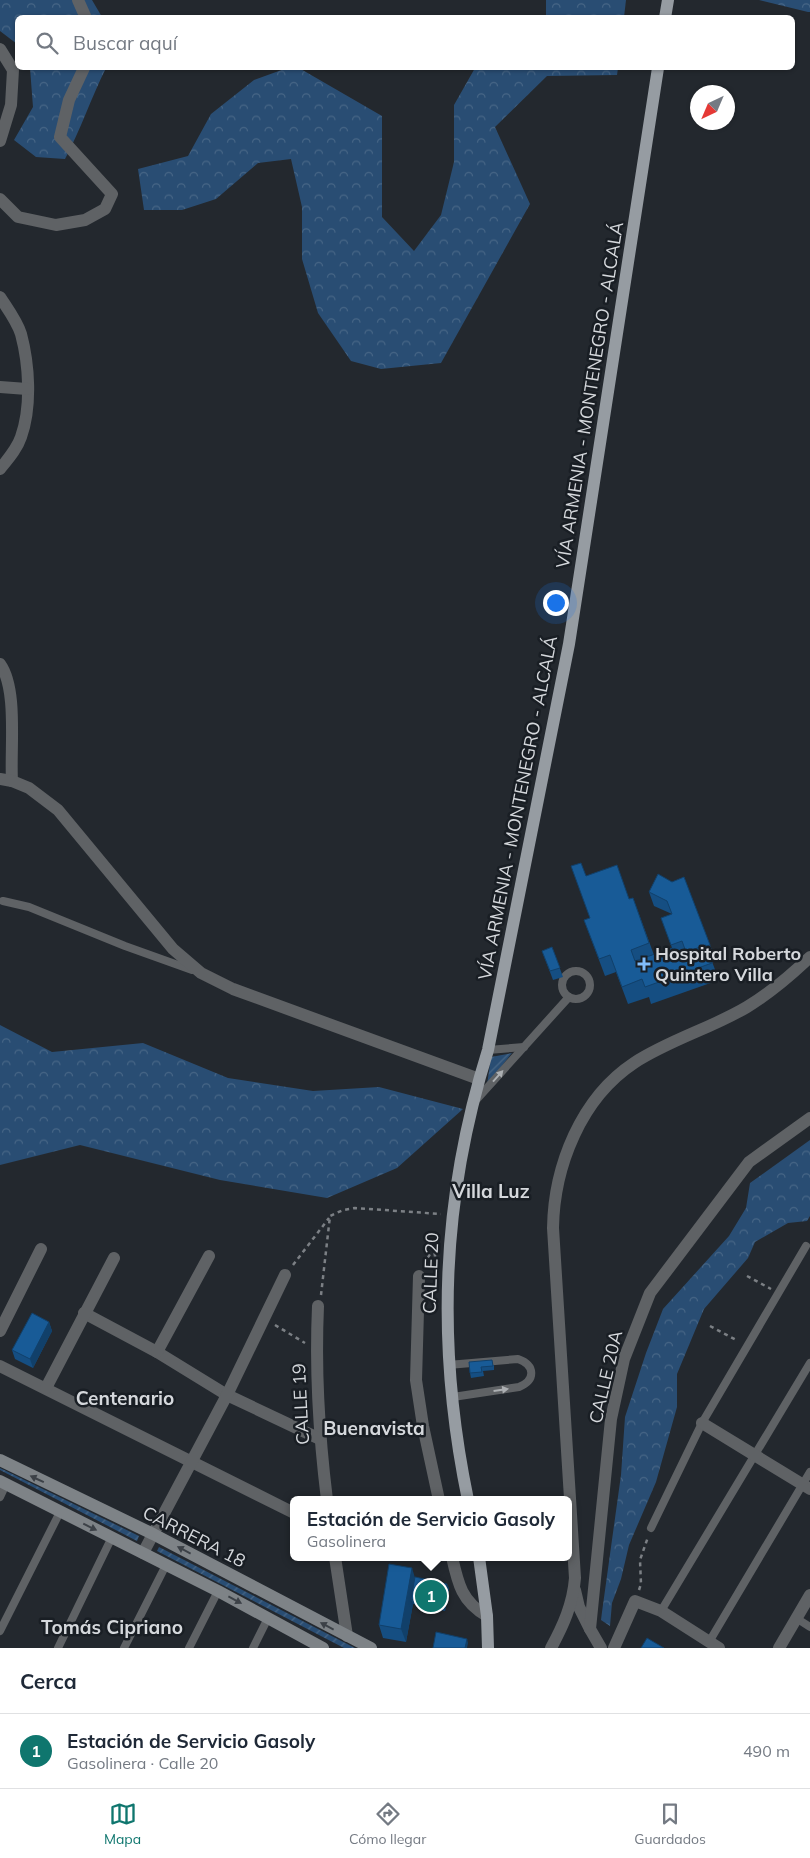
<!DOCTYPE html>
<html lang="es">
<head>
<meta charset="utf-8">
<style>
  body { margin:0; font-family:Mulish,sans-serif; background:#f2f2f3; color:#1f2937 }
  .compass { position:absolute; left:690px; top:85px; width:45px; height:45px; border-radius:50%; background:#fff; box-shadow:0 1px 4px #0004; rotate:224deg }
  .you { position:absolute; left:555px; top:602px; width:18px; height:18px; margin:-12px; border:4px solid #fff; border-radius:50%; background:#1a73e8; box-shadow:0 0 0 8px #1a73e833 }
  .badge { display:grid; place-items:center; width:32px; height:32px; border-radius:50%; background:#0f766e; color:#fff; font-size:16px; font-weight:700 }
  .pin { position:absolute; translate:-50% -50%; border:2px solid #fff; box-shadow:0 1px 5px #0006 }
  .popup { position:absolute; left:290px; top:1496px; width:282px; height:65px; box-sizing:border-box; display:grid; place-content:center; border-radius:8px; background:#fff; filter:drop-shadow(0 1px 4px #0005); font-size:16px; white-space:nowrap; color:#747a83 }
  .popup b { font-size:19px; color:#1f2937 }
  .popup::after { content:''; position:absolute; left:50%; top:100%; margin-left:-10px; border:10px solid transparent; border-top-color:#fff }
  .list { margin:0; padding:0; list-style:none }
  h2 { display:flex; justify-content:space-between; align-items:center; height:65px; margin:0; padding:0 20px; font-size:21px }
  h2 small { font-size:16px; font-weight:400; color:#747a83 }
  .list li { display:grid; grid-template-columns:32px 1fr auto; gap:15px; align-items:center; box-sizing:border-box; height:75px; padding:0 20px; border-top:1px solid #e0e1e3 }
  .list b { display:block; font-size:19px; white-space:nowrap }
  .list p { margin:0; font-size:16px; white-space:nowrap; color:#747a83 }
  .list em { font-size:16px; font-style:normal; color:#747a83 }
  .icon { flex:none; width:28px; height:28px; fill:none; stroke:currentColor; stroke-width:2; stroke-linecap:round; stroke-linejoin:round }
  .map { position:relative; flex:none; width:810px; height:1648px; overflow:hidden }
  .search { position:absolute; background:#fff; box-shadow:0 1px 4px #0004; left:15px; right:15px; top:15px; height:55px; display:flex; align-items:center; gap:12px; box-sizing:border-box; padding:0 18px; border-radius:8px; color:#747a83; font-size:19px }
  .sheet { height:140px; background:#fff }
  nav { display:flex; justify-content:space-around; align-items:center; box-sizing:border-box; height:70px; border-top:1px solid #e0e1e3; background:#fff; font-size:14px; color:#747a83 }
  nav a { display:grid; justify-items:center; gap:2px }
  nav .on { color:#0f766e }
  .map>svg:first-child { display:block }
  .forest { fill:url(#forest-crowns) }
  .garden { fill:url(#garden-furrows) }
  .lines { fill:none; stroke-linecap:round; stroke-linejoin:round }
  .path { stroke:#7c8085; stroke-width:2.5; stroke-dasharray:4 4; stroke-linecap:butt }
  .service { stroke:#5f6265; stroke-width:8 }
  .minor { stroke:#5f6265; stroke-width:12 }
  .secondary { stroke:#7e8387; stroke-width:12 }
  .primary { stroke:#969ca2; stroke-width:12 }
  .wall { fill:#154e82 }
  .shaded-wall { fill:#11406a }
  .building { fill:#185b97; stroke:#11406a }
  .oneway { fill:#acafb2 }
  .oneway2 { fill:#3c4147 }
  .poi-dot { fill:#81bcfa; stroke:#191e24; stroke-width:2 }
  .labels { text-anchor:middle; stroke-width:5; stroke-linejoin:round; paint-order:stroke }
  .street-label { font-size:18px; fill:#d5d8dc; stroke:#191e24 }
  .poi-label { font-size:18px; font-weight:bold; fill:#d5d8dc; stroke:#191e24; text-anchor:start }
  .neighbourhood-label { font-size:19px; font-weight:bold; fill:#d5d8dc; stroke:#191e24 }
</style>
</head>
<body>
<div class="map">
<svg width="810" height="1648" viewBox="0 0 810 1648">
  <defs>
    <pattern id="forest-crowns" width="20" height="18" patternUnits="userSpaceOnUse" patternTransform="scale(1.25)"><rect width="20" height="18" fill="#294d73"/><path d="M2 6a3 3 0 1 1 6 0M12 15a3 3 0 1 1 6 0" fill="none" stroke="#476686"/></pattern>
    <pattern id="garden-furrows" width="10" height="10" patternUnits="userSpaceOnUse" patternTransform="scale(1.25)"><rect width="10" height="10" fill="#294d73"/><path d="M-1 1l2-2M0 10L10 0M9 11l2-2" fill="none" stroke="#476686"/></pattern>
  </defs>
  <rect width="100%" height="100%" fill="#23282e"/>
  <g class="forest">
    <polygon points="0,0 92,0 102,17 18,18 17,44 0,31"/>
    <polygon points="546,0 626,0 624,17 546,18"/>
    <polygon points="759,0 810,0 810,12 808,12"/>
    <path d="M 30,68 L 106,68 C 91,98 81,129 65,159 L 36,157 L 14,140 L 33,107 Z"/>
    <polygon points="287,68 299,68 382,116 382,217 414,251 441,215 454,162 454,105 475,68 618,68 617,75 547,76 495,127 530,204 441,363 381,369 351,361 318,313 302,259 302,207 291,159 258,163 216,199 182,210 144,210 138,169 188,156 211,114 254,80"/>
    <polygon points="0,1025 52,1052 143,1043 228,1078 313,1091 379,1087 463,1109 397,1168 327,1198 220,1180 80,1145 0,1165"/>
    <polygon points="810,1140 810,1216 807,1221 788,1223 755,1242 748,1258 704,1309 677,1374 677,1407 656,1482 629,1545 621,1579 612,1603 610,1626 601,1620 602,1612 621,1475 625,1417 646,1353 663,1309 729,1236 746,1208 750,1183"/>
  </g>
  <g class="garden">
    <polygon points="512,1053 487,1085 491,1057"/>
    <polygon points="0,1468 139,1536 137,1541 0,1470"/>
    <polygon points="159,1547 355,1648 344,1648 157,1551"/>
  </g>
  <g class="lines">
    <g class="path">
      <polyline points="293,1265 329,1218"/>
      <polyline points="424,1265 430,1254 435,1254 435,1258"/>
      <polyline points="747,1276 771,1289"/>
      <polyline points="321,1295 330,1216 343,1210 355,1208 441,1214"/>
      <polyline points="275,1325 305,1343"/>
      <polyline points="710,1326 738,1341"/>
      <polyline points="639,1590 641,1584 640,1560 648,1537"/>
    </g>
    <g class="service">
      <polyline points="3,901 29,907 125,946 192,970"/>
      <circle cx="576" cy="985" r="14"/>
      <polyline points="488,1050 524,1047"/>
      <polyline points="477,1099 569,997"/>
      <path d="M 448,1365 L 518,1359 C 535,1365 536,1380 519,1387 L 453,1397"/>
      <polyline points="0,1497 6,1484"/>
      <polyline points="651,1528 702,1423 806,1246"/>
      <polyline points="661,1611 810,1363"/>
      <polyline points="796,1618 810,1627"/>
      <polyline points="0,1631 60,1512"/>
      <polyline points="709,1642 810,1472"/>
      <polyline points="58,1648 112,1537"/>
      <polyline points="124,1648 166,1565"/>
      <polyline points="189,1648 218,1591"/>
      <polyline points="253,1648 268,1618"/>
    </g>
    <g class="minor">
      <polyline points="78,0 86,18"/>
      <polyline points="0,49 13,70 11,105 0,141"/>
      <polyline points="0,199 18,217 56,225 85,220 105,209 112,194 60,137 69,100 84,68"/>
      <path d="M 0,297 C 7,308 17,321 21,334 C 29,364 32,406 21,437 C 17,449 8,459 0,469"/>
      <polyline points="0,387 27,389"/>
      <path d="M 0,664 C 18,689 10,749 12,781"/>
      <polyline points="0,779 12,781 29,788 58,810 173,949 201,973 233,989 479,1079"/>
      <polyline points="419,1276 416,1380 423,1426 439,1500"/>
      <path d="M 318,1306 C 315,1372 319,1435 327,1500"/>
      <polyline points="84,1313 157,1352 227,1395 320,1439"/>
      <polyline points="0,1331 41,1249"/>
      <polyline points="157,1352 209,1256"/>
      <polyline points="0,1366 294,1513"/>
      <polyline points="46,1388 114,1258"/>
      <polyline points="702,1423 810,1489"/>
      <polyline points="143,1553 227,1395 285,1275"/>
      <polyline points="335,1557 347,1636"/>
      <path d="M 452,1557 C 458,1584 462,1602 487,1616"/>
      <polyline points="575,1590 579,1607 590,1629"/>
      <path d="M 551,1648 C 563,1626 573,1604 575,1578 L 553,1228 C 554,1166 581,1098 634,1063 C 669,1040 712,1028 747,1007 C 770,993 790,976 810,957"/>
      <polyline points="601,1648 590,1629 611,1419 624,1359 650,1293 749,1162 810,1118"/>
      <polyline points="614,1648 635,1601 661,1611 719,1648"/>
      <polyline points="779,1648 810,1595"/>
    </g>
    <g class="secondary">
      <polyline points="0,1460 153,1534 371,1648"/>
      <polyline points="0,1481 218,1591 323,1648"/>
    </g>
    <g class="primary">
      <polyline points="665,18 668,0"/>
      <path d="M 468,1500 C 436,1346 441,1200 488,1050 L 569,644 L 658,68"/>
      <polyline points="479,1557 487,1616 488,1648"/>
    </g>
  </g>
  <g class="wall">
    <polygon points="586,876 629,899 633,898 654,955 675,956 661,918 672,914 654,906 649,892 672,882 684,877 715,958 711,959 719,980 651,1004 649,997 628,1004 616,972 605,976 584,920 590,918"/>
    <polygon points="552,947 563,977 553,980 542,951"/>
    <polygon points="49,1322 52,1331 33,1368 15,1359 12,1350"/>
    <polygon points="469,1362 494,1365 494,1370 483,1371 484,1376 471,1378 470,1373"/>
    <polygon points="415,1577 449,1588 445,1611 413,1604 406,1642 383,1638 379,1625"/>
  </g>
  <g class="shaded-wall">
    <polygon points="49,1322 52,1331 33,1368 30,1359"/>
    <polygon points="412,1568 416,1581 411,1599 413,1604 406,1642 401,1629"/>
    <polygon points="447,1584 449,1588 445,1611 443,1606"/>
    <polygon points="467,1639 468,1643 467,1648 465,1648"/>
  </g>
  <g class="building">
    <polygon points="581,863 586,876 617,865 629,899 633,898 649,943 631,950 635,961 672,948 675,956 706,945 712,963 645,987 642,979 622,987 610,955 599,959 584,920 590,918 571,866"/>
    <polygon points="658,874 672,882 684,877 710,945 706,946 706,945 686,952 682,941 671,945 661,918 672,914 667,901 649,892"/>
    <polygon points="552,947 560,968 550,971 542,951"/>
    <polygon points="32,1313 49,1322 30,1359 12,1350"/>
    <polygon points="492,1360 493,1366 481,1367 482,1372 470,1373 469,1362"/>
    <polygon points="389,1564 412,1568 401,1629 379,1625"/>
    <polygon points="415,1577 447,1584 443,1606 411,1599"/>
    <polygon points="436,1632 467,1639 465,1648 433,1648"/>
    <polygon points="647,1638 664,1648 641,1648"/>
  </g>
  <defs><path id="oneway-solid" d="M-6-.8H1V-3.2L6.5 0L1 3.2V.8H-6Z" transform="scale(1.25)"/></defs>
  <g class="oneway">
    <use href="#oneway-solid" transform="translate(498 1076) rotate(-48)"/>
    <use href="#oneway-solid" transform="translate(501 1390) rotate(-8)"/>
  </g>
  <g class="oneway2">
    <use href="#oneway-solid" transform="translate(37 1479) rotate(-155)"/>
    <use href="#oneway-solid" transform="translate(90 1527) rotate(26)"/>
    <use href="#oneway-solid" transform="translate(184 1550) rotate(-152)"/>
    <use href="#oneway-solid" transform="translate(235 1600) rotate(28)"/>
    <use href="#oneway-solid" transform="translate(327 1626) rotate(-152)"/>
  </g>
  <path class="poi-dot" d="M641.5 956.5h5v5h5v5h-5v5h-5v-5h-5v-5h5z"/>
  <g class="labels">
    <g class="street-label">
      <text transform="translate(590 395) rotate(-81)" y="6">VÍA ARMENIA - MONTENEGRO - ALCALÁ</text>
      <text transform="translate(518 808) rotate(-79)" y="6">VÍA ARMENIA - MONTENEGRO - ALCALÁ</text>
      <text transform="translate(431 1273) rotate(-88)" y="6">CALLE 20</text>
      <text transform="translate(606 1377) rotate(-77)" y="6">CALLE 20A</text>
      <text transform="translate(301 1404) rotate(-93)" y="6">CALLE 19</text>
      <text transform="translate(194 1537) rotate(27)" y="6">CARRERA 18</text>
    </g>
    <g class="poi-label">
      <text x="655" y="960">Hospital Roberto<tspan x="655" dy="21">Quintero Villa</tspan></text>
    </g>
    <g class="neighbourhood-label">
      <text x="491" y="1198">Villa Luz</text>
      <text x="125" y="1405">Centenario</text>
      <text x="374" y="1435">Buenavista</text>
      <text x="112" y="1634">Tomás Cipriano</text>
    </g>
  </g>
</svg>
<svg class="compass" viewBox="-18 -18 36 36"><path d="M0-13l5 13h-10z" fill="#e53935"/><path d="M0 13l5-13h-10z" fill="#747a83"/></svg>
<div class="you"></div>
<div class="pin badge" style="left:431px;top:1596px">1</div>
<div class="popup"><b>Estación de Servicio Gasoly</b>Gasolinera</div>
<div class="search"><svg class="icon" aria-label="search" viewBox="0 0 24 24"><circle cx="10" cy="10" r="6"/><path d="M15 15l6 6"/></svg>Buscar aquí</div>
</div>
<section class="sheet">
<h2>Cerca<small></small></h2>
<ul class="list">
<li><span class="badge">1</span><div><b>Estación de Servicio Gasoly</b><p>Gasolinera · Calle 20</p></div><em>490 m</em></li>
</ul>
</section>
<nav>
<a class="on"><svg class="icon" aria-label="map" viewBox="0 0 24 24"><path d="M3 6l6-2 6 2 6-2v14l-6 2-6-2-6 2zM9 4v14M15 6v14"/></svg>Mapa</a>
<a><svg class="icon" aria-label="directions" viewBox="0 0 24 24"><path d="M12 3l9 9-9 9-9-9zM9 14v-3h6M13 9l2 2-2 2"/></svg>Cómo llegar</a>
<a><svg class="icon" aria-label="saved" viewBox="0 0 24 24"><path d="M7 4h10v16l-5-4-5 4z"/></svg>Guardados</a>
</nav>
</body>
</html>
